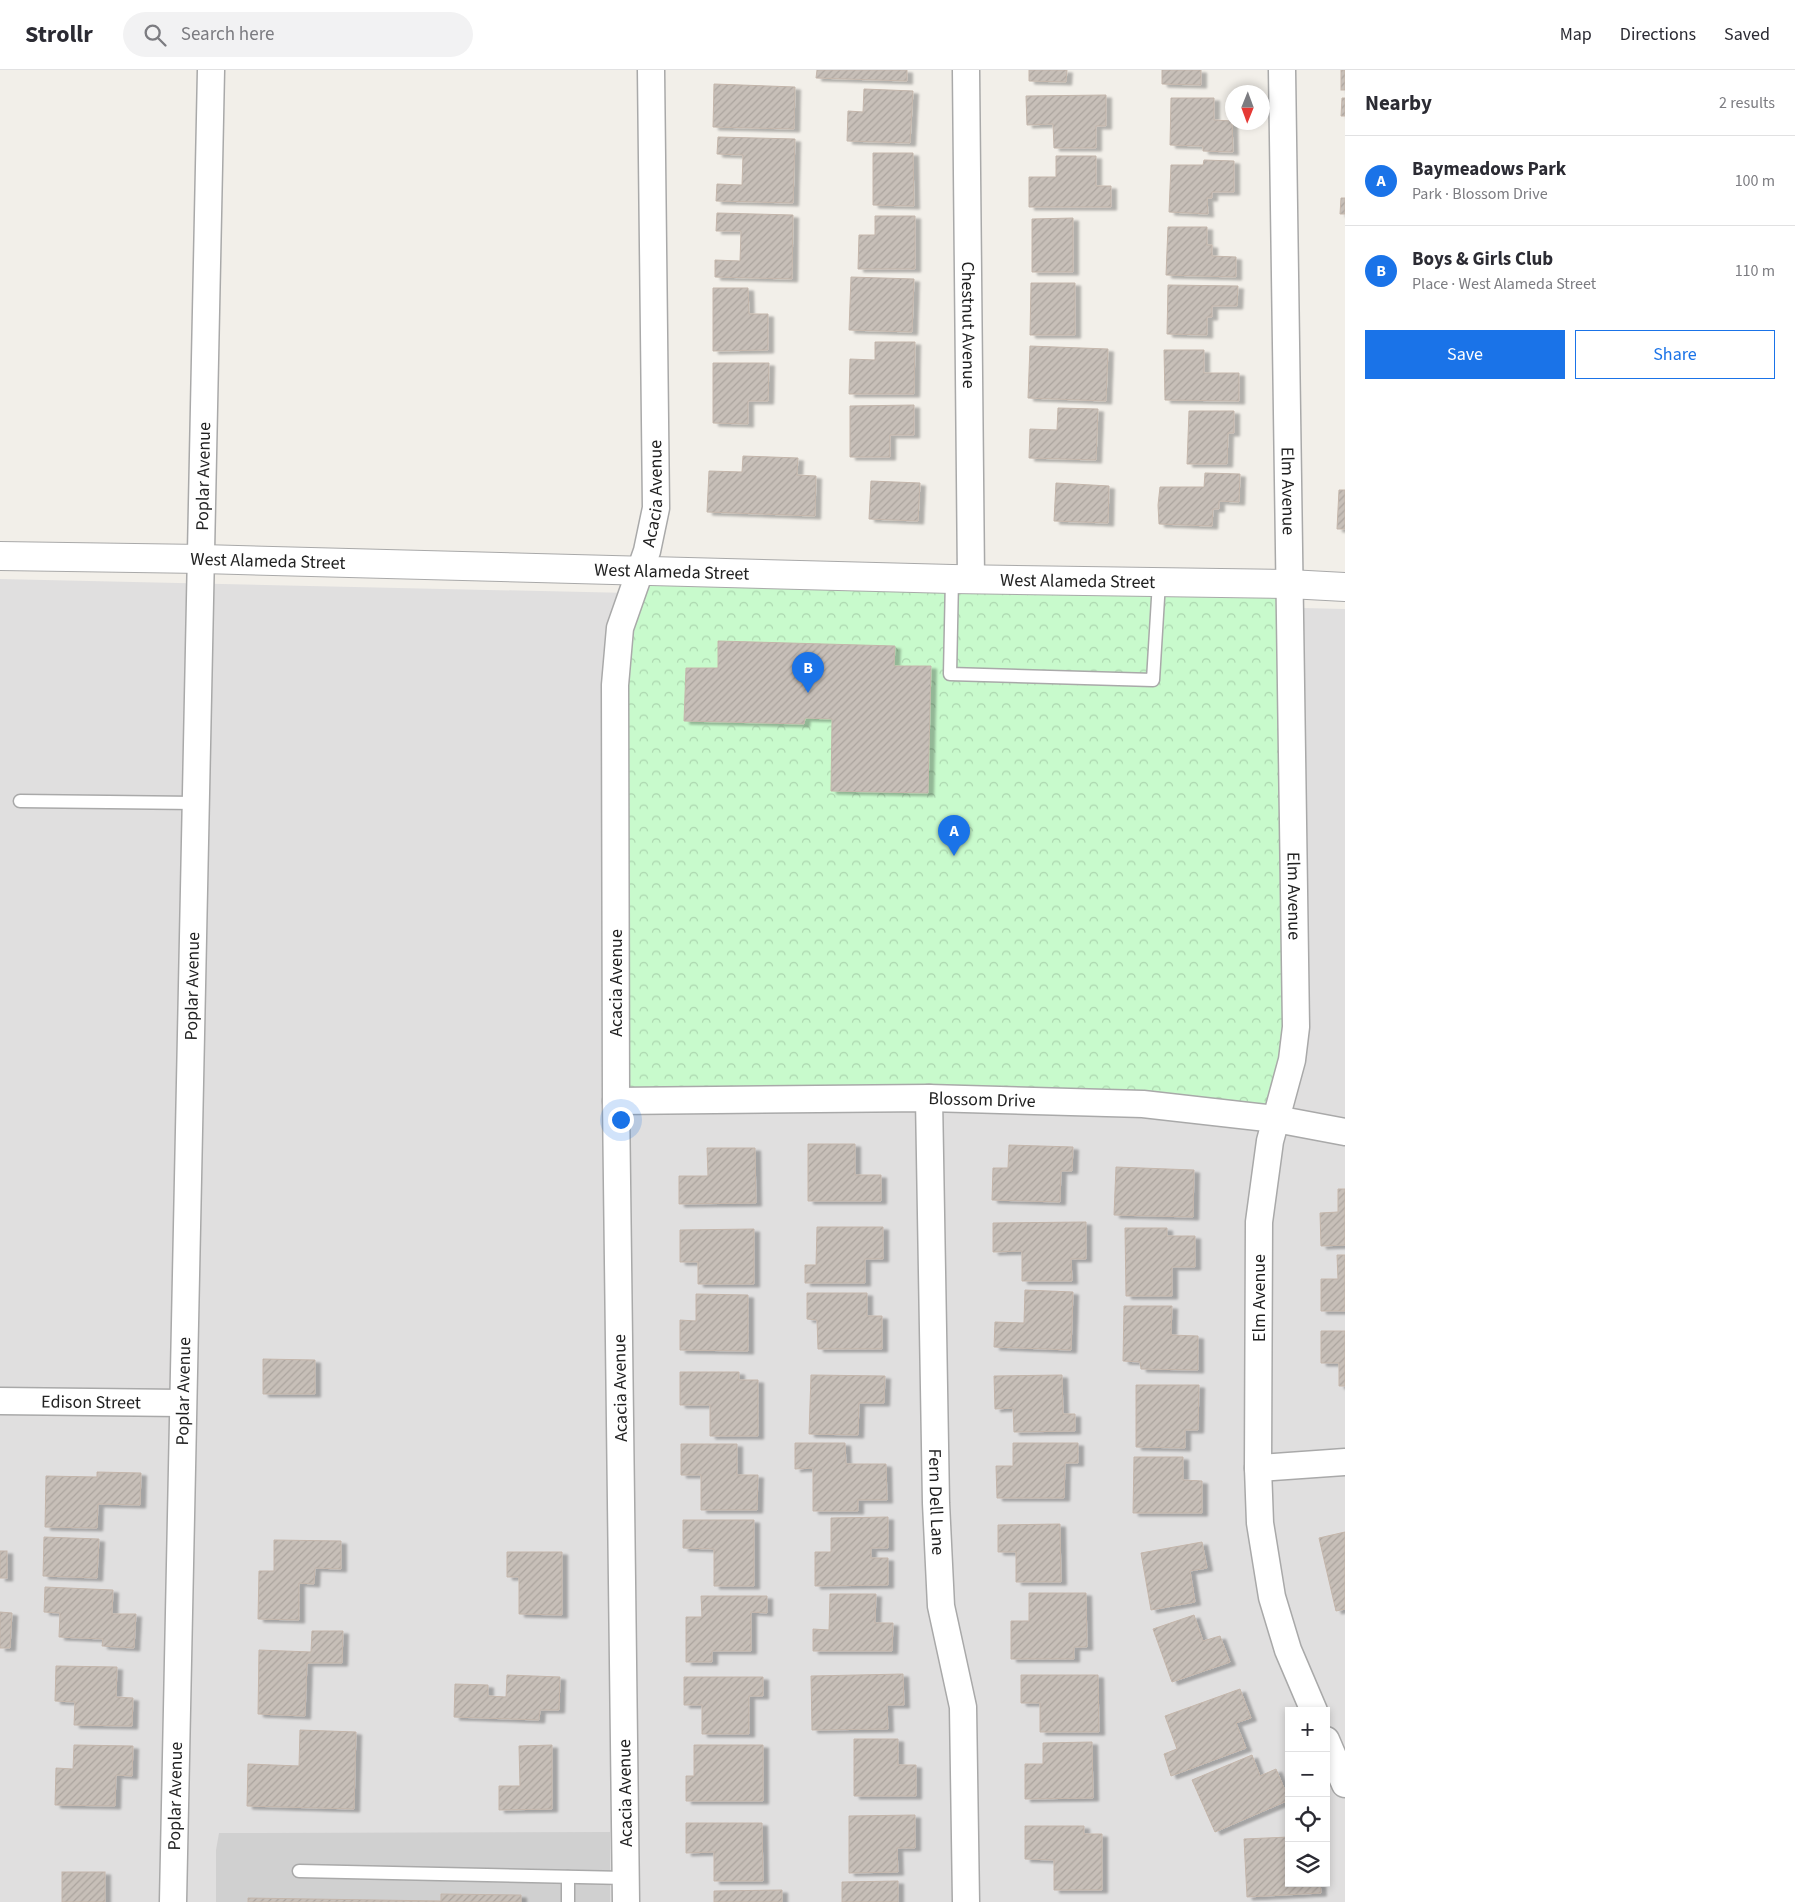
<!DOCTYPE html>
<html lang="en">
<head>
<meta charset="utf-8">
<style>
  body { margin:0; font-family:"Source Sans 3",sans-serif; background:#f2f2f3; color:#2b2b33 }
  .controls { position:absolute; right:15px; bottom:15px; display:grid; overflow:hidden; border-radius:0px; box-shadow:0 2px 8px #0003 }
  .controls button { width:45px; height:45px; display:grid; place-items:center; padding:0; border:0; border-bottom:1px solid #e1e1e2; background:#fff; color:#2b2b33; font:25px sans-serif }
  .compass { position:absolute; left:1225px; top:15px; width:45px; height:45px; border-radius:50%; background:#fff; box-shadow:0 2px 8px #0003; rotate:181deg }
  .you { position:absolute; left:620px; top:1049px; width:18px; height:18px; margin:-12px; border:4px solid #fff; border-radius:50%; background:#1a73e8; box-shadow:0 0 0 8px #1a73e833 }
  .badge { display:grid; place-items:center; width:32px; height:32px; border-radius:50%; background:#1a73e8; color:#fff; font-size:16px; font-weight:700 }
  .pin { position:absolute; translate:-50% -41px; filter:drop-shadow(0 1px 2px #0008) }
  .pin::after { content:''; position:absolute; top:26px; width:18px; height:15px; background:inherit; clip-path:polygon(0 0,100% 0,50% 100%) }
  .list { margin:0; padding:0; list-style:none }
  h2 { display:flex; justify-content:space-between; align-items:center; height:65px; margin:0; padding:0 20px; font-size:21px }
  h2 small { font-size:16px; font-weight:400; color:#7c7c81 }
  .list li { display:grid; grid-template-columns:32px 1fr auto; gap:15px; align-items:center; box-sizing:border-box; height:90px; padding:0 20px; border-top:1px solid #e1e1e2 }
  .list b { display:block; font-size:19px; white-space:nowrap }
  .list p { margin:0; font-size:16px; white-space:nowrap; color:#7c7c81 }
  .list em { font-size:16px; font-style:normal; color:#7c7c81 }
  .actions { display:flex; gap:10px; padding:15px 20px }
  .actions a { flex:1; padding:11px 0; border:1px solid #1a73e8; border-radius:0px; text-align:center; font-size:18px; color:#1a73e8 }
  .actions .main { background:#1a73e8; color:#fff }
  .icon { flex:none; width:28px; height:28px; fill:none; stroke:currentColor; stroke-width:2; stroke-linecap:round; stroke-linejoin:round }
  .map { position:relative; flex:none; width:1345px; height:1832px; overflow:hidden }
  header { display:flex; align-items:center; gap:30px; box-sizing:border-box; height:70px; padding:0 25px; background:#fff; border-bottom:1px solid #e1e1e2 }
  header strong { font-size:24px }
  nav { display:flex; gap:28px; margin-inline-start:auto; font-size:18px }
  .search { width:350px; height:45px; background:#f2f2f3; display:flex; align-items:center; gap:12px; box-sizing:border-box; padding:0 18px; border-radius:28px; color:#7c7c81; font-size:19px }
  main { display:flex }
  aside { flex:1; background:#fff }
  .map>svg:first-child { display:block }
  .residential { fill:#e0dfdf; fill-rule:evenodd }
  .religious { fill:#d0d0d0 }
  .park { fill:url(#park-crowns) }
  .building { fill:url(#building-hatch); stroke:#c4b6ab; filter:url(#shadow) }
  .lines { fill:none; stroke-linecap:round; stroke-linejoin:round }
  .service-casing { stroke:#a9a9a9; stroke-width:15 }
  .minor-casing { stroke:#a9a9a9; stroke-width:29 }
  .tertiary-casing { stroke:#a9a9a9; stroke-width:30 }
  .service { stroke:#fff; stroke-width:12 }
  .minor { stroke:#fff; stroke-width:26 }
  .tertiary { stroke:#fff; stroke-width:28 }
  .labels { text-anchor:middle; stroke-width:4; stroke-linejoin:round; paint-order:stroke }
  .street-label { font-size:18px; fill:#222; stroke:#fff }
</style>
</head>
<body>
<header>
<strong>Strollr</strong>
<div class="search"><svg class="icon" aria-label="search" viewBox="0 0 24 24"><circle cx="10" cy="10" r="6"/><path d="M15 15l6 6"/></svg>Search here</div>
<nav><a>Map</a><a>Directions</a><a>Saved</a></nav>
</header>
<main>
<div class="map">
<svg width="1345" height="1832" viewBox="0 0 1345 1832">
  <defs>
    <pattern id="park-crowns" width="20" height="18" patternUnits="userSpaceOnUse" patternTransform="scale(1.25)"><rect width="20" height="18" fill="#c8facc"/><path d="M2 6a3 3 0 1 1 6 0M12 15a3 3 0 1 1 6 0" fill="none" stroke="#acd6af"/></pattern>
    <pattern id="building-hatch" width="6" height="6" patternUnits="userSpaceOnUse" patternTransform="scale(1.25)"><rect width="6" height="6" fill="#c7bfb8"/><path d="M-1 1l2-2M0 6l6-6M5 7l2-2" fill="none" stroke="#aba49e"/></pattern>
    <filter id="shadow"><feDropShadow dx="5.5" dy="3" stdDeviation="1" flood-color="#0004"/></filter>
  </defs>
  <rect width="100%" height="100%" fill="#f2efe9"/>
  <path class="residential" d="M 0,509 L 1345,539 L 1345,1832 L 0,1832 ZM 1289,1641 L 1326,1641 L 1326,1813 L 1289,1813 Z"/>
  <polygon class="religious" points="610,1762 610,1832 216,1832 216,1780 219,1763"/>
  <polygon class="park" points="640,500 1289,514 1296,957 1276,1049 616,1031 615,615"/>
  <g class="building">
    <polygon points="817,0 907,0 907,11 816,8"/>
    <polygon points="1029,0 1067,0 1066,12 1029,11"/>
    <polygon points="1162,0 1201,0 1201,15 1162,14"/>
    <rect x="1341" y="0" width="4" height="20"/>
    <polygon points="714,14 795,17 794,59 713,57"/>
    <polygon points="864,19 913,21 910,73 847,71 848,41 863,42"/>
    <polygon points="1106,25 1106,56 1096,56 1096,78 1054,78 1053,54 1027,55 1026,26"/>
    <polygon points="1171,28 1214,28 1214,50 1232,51 1233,82 1203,81 1203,76 1170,75"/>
    <polygon points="1342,28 1345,28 1345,46 1341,46"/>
    <polygon points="718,67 795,69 793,133 716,131 717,114 742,115 743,85 717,84"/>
    <polygon points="873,83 913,83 914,136 873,135"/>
    <polygon points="1056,86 1096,86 1096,116 1111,116 1111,137 1029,137 1029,107 1056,107"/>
    <polygon points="1204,90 1234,91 1234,122 1212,122 1212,128 1207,128 1208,144 1169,142 1171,95 1203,95"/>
    <polygon points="1341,128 1345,128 1345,144 1340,144"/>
    <polygon points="717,143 793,145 792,209 715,207 715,190 740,191 741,161 716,161"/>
    <polygon points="875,146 915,146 915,199 858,199 859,165 875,165"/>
    <polygon points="1073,148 1073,202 1032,202 1032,149"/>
    <polygon points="1168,157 1207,157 1207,175 1212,175 1212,186 1236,187 1236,207 1166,205"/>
    <polygon points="851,207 914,209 912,262 849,260"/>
    <polygon points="1031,213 1075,213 1075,265 1030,265"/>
    <polygon points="1168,215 1238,216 1237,236 1212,236 1212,247 1207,247 1207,265 1167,264"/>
    <polygon points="713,218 748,218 749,244 768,244 768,280 713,281"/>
    <polygon points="875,272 915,272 914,324 849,324 850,289 875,290"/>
    <polygon points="1030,276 1108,279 1106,331 1028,328"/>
    <polygon points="1164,280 1204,280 1204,303 1239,303 1239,331 1165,330"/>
    <polygon points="713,293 769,293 768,331 748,331 748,354 713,353"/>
    <polygon points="914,335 914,365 890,365 890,387 850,387 850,336"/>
    <polygon points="1058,338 1098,339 1096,390 1029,388 1030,359 1057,360"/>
    <polygon points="1189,341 1234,341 1234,363 1228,363 1227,394 1187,394"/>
    <polygon points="743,386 798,388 797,405 816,406 815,446 707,442 709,401 742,402"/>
    <polygon points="1205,403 1240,404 1239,432 1219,431 1219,439 1213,439 1212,456 1159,454 1158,435 1160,417 1204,417"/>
    <polygon points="871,411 920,413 918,451 869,449"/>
    <polygon points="1056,413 1109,416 1108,453 1054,451"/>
    <polygon points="1339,420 1345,420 1345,459 1337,459"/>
    <polygon points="718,571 895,576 894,596 931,596 928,723 831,721 832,649 805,648 804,654 684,651 686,598 718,598"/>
    <polygon points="808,1074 855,1074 855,1105 881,1105 881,1131 808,1131"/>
    <polygon points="1009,1075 1073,1077 1072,1101 1061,1101 1060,1132 992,1130 993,1098 1008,1098"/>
    <polygon points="707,1078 755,1078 756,1133 679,1134 679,1106 708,1106"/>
    <polygon points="1116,1097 1194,1100 1193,1147 1114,1145"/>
    <polygon points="1338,1119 1345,1119 1345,1175 1321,1176 1320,1143 1338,1142"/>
    <polygon points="1086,1152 1086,1189 1071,1189 1072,1211 1022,1211 1022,1181 993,1182 993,1153"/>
    <polygon points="817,1157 883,1157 883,1189 865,1189 865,1213 805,1213 805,1195 816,1195"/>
    <polygon points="1125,1158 1167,1158 1167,1166 1195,1166 1195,1197 1172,1197 1172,1226 1126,1226"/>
    <polygon points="754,1159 754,1214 698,1214 698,1192 680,1192 680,1160"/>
    <polygon points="1337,1185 1345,1185 1345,1241 1321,1241 1321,1209 1338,1209"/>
    <polygon points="1025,1220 1073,1222 1071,1280 994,1277 995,1252 1024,1253"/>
    <polygon points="807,1223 867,1223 867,1246 882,1246 882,1279 818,1279 817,1250 807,1249"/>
    <polygon points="696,1224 748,1225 748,1281 680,1280 680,1250 696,1251"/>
    <polygon points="1124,1236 1172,1236 1171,1265 1198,1266 1198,1300 1141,1299 1140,1292 1123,1291"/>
    <polygon points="1321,1261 1345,1261 1345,1316 1339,1316 1339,1293 1321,1293"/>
    <polygon points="263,1289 315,1290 315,1324 263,1324"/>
    <polygon points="680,1302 739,1302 739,1310 758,1310 758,1366 710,1366 710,1335 680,1335"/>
    <polygon points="811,1305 885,1306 884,1333 859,1333 858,1365 809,1364"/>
    <polygon points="1062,1305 1063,1344 1075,1344 1075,1361 1014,1362 1013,1338 995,1339 994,1306"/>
    <polygon points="1136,1315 1199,1315 1198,1360 1185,1360 1185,1378 1136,1377"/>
    <polygon points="795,1373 845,1373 846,1394 886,1394 887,1430 858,1430 858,1441 813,1441 813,1398 795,1399"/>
    <polygon points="1013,1373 1078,1373 1078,1393 1065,1393 1064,1428 997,1428 996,1396 1013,1396"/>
    <polygon points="681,1374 737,1374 737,1405 758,1405 757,1440 701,1440 701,1405 681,1405"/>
    <polygon points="1134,1387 1183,1387 1183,1410 1202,1411 1202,1443 1133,1443"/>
    <polygon points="97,1402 141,1403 140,1435 98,1434 97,1458 45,1457 46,1406 97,1407"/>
    <polygon points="888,1447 888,1478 871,1478 871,1488 888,1488 888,1515 815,1516 815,1482 831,1482 831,1448"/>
    <polygon points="683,1450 754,1450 754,1516 714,1516 714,1479 683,1478"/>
    <polygon points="1060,1454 1061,1512 1016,1512 1016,1482 998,1482 998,1455"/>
    <polygon points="1345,1462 1345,1539 1336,1541 1319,1468"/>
    <polygon points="44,1467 99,1469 97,1508 43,1506"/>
    <polygon points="274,1470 341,1471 341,1499 315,1498 314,1514 299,1513 299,1550 258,1549 259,1501 274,1501"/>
    <polygon points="1202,1472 1207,1498 1190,1501 1195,1532 1151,1540 1141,1483"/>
    <rect x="0" y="1481" width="7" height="27"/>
    <polygon points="507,1482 562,1482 562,1545 519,1544 519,1507 507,1507"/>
    <polygon points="45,1517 113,1520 112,1544 136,1544 134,1578 102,1576 103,1569 59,1567 60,1543 44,1542"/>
    <polygon points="1029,1523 1086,1523 1087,1577 1074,1577 1074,1589 1011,1589 1011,1551 1029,1551"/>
    <polygon points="830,1524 876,1524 875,1553 893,1553 892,1581 813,1581 813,1559 829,1560"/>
    <polygon points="701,1526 767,1526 767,1543 751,1542 751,1581 712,1581 712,1592 686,1592 686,1547 702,1547"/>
    <polygon points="0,1542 12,1543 10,1578 0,1578"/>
    <polygon points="1194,1545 1203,1571 1220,1566 1230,1592 1172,1612 1153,1559"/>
    <polygon points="312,1561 343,1561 342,1593 307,1593 305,1646 258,1644 259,1580 311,1582"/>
    <polygon points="56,1596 117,1597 116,1627 133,1628 132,1656 74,1655 75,1632 55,1631"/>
    <polygon points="903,1604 904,1635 887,1635 888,1659 812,1660 811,1606"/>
    <polygon points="507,1605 560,1607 559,1640 540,1640 539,1650 454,1647 455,1614 488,1615 488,1626 506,1627"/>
    <polygon points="1021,1605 1098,1605 1099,1662 1040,1662 1040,1633 1021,1633"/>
    <polygon points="684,1607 763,1607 763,1626 749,1626 749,1664 702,1664 702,1635 684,1635"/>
    <polygon points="1240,1619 1251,1648 1236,1653 1246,1678 1171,1706 1164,1684 1177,1679 1165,1646"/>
    <polygon points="300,1660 356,1662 354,1739 247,1736 248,1694 299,1696"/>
    <polygon points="854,1669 898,1669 898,1695 916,1695 916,1726 854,1726"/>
    <polygon points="1092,1672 1093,1728 1025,1729 1025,1694 1043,1694 1043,1673"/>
    <polygon points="74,1675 133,1676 132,1706 116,1705 115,1736 55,1735 56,1698 73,1699"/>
    <polygon points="552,1675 552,1739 499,1740 499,1716 520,1716 519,1676"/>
    <polygon points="694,1675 763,1675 763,1731 686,1731 686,1706 694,1706"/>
    <polygon points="1252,1685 1260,1706 1276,1699 1289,1730 1215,1762 1192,1710"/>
    <polygon points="915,1745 915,1778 897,1778 898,1802 849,1803 849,1746"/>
    <polygon points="686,1753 762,1753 763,1811 714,1811 714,1782 686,1783"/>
    <polygon points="1025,1756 1084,1756 1084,1764 1102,1764 1102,1820 1054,1820 1054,1790 1025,1789"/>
    <polygon points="1289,1767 1289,1813 1320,1813 1321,1823 1247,1827 1244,1769"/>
    <rect x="62" y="1802" width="43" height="30"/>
    <polygon points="898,1811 898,1832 842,1832 842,1812"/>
    <polygon points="782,1820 782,1832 714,1832 714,1821"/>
    <polygon points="441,1824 521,1825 521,1832 248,1832 248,1828 441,1831"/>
  </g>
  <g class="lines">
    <g class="service-casing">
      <g id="service">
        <polyline points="952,509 950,604 1153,610 1159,512"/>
        <polyline points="20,731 196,733"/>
        <polyline points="299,1801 626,1808"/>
        <polyline points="568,1832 568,1807"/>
      </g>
    </g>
    <g class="minor-casing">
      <g id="minor">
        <path id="s1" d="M 966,0 L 971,509"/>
        <path id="s2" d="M 1282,0 L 1296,957 L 1292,990 L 1270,1071 L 1259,1152 L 1258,1398 L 1260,1453 L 1272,1527 L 1288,1580 L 1314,1641"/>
        <path id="s3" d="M 929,1028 L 936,1433 L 941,1536 L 963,1637 L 966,1832"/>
        <path id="s4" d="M 616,1031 L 929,1028 L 1143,1034 L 1276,1049 L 1345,1062"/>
        <path id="s5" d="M 0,1331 L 182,1333"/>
        <polyline points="1258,1398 1345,1392"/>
        <polyline points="1326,1670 1345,1714"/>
        <path id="s6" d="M 173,1832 C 184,1221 200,611 211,0"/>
        <path id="s7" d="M 626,1832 L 616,1031 L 615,615 L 620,558 L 647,481 L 656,438 L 651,0"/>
      </g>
    </g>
    <g class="tertiary-casing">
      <g id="tertiary">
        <path id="s8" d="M 0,486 L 202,489 L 952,509 L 1289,514 L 1345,517"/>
      </g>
    </g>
    <use href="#service" class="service"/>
    <use href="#minor" class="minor"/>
    <use href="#tertiary" class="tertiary"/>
  </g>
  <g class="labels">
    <g class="street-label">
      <text dy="6" stroke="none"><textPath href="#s1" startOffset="255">Chestnut Avenue</textPath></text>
      <text dy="6" stroke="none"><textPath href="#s6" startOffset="1426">Poplar Avenue</textPath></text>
      <text dy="6" stroke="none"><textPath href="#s2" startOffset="421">Elm Avenue</textPath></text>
      <text dy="6" stroke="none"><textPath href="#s7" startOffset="1414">Acacia Avenue</textPath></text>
      <text dy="6" stroke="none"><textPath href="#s8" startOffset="268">West Alameda Street</textPath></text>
      <text dy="6" stroke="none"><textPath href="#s8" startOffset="672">West Alameda Street</textPath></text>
      <text dy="6" stroke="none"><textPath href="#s8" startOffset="1078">West Alameda Street</textPath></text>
      <text dy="6" stroke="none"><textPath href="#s2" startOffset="826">Elm Avenue</textPath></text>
      <text transform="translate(616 913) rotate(-90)" y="6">Acacia Avenue</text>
      <text dy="6" stroke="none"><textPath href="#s6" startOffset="916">Poplar Avenue</textPath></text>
      <text dy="6" stroke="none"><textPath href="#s4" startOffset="366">Blossom Drive</textPath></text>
      <text transform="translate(1259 1228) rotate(-90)" y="6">Elm Avenue</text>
      <text transform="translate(620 1318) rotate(-91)" y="6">Acacia Avenue</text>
      <text dy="6" stroke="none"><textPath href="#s6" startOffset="511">Poplar Avenue</textPath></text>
      <text dy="6" stroke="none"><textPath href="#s5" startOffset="91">Edison Street</textPath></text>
      <text dy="6" stroke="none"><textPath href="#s3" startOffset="404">Fern Dell Lane</textPath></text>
      <text transform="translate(625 1723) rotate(-91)" y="6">Acacia Avenue</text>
      <text dy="6" stroke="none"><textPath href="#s6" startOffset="106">Poplar Avenue</textPath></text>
    </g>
  </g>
</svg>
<div class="controls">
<button>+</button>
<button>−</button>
<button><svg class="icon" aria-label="locate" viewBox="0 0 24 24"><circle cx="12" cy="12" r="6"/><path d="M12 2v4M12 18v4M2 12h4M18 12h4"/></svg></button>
<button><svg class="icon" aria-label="layers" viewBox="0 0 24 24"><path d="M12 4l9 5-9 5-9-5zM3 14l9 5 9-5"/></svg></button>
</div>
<svg class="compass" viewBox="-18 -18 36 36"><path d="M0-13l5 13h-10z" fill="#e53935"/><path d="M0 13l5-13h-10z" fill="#7c7c81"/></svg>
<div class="you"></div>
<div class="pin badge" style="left:954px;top:786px">A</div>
<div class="pin badge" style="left:808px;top:623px">B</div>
</div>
<aside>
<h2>Nearby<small>2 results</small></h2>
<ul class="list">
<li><span class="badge">A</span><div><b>Baymeadows Park</b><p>Park · Blossom Drive</p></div><em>100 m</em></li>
<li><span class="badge">B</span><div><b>Boys &amp; Girls Club</b><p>Place · West Alameda Street</p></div><em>110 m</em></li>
</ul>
<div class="actions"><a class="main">Save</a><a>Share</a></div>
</aside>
</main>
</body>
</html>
